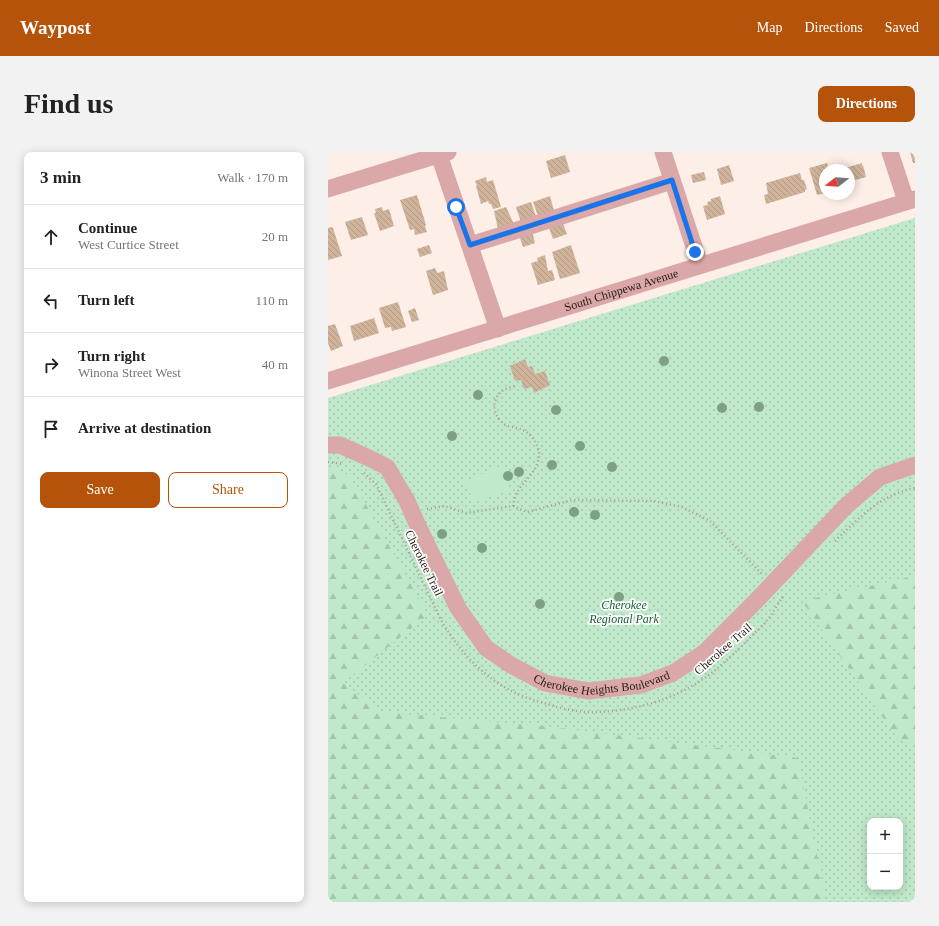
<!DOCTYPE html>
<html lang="en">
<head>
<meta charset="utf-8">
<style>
  body { margin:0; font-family:Georgia,serif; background:#f2f2f2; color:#222 }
  .controls { position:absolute; right:12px; bottom:12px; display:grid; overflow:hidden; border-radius:8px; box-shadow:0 2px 10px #0003 }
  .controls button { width:36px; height:36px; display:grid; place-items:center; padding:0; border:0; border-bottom:1px solid #e0e0e0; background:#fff; color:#222; font:20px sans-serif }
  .compass { position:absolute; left:491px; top:12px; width:36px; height:36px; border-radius:50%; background:#fff; box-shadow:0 2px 10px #0003; rotate:253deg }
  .stop { position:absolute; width:12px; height:12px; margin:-9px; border:3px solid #1a73e8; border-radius:50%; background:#fff }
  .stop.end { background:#1a73e8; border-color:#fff; box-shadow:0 1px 4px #0008 }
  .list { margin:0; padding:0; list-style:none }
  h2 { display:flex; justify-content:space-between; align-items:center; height:52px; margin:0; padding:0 16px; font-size:17px }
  h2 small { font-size:13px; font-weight:400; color:#767676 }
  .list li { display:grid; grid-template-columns:26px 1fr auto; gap:12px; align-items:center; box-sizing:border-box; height:64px; padding:0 16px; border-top:1px solid #e0e0e0 }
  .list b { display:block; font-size:15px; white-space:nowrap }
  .list p { margin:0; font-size:13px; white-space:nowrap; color:#767676 }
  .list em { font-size:13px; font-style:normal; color:#767676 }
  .actions { display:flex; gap:8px; padding:12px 16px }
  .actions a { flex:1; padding:9px 0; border:1px solid #b45309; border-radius:8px; text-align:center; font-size:14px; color:#b45309 }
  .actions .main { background:#b45309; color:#fff }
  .icon { flex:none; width:22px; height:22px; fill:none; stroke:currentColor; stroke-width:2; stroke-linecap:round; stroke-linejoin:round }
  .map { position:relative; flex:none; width:587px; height:750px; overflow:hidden; border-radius:8px }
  header { display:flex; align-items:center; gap:24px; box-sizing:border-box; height:56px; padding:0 20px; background:#b45309; color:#fff }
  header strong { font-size:19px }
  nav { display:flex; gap:22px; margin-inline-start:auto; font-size:14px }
  .intro { display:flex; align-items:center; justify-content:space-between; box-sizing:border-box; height:96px; padding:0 24px }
  h1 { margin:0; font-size:28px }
  .button { padding:10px 18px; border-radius:8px; background:#b45309; color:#fff; font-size:14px; font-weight:700 }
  main { display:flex; gap:24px; padding:0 24px }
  aside { flex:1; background:#fff; border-radius:8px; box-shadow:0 2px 10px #0003 }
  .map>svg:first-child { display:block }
  .grass { fill:url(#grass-dots); fill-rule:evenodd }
  .forest { fill:url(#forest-firs) }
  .pitch { fill:#c0e8ca }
  .building { fill:url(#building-back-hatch) }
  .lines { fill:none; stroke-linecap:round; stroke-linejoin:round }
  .path { stroke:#a89993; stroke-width:2.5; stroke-dasharray:1 3; stroke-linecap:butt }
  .minor { stroke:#daa8a8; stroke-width:17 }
  .tree { fill:#7ea085 }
  .route { stroke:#1a73e8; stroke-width:5 }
  .labels { text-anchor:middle; stroke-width:3.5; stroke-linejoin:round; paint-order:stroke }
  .street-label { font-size:12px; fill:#261913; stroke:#fefefe }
  .park-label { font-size:12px; font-style:italic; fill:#166034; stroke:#fefefe }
</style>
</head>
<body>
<header>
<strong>Waypost</strong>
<nav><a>Map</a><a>Directions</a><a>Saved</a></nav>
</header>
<div class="intro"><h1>Find us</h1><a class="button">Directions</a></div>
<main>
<aside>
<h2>3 min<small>Walk · 170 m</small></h2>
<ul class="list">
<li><svg class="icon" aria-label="ahead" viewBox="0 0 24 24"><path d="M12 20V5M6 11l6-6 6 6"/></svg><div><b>Continue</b><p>West Curtice Street</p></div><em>20 m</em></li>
<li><svg class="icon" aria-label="left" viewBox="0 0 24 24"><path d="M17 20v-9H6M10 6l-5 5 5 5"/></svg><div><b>Turn left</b></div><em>110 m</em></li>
<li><svg class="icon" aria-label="right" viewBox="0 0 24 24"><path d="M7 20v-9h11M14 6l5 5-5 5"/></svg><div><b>Turn right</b><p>Winona Street West</p></div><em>40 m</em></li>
<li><svg class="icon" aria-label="arrive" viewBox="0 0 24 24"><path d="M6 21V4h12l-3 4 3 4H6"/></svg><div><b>Arrive at destination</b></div></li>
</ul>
<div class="actions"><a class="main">Save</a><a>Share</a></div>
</aside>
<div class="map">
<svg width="587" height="750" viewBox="0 0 587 750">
  <defs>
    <pattern id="grass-dots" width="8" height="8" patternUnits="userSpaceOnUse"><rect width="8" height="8" fill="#c0e8ca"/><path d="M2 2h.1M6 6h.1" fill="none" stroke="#a5c6ad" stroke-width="1.8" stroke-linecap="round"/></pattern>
    <pattern id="forest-firs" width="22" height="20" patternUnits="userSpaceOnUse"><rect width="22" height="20" fill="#c0e8ca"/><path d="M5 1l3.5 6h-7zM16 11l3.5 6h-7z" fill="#a5c6ad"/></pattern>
    <pattern id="building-back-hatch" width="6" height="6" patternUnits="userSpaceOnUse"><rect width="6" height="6" fill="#cfb49b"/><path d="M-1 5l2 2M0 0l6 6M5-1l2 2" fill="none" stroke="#b29a85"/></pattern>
  </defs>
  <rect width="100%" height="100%" fill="#fdeee7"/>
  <path class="grass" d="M 587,66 L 587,750 L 0,750 L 0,246 ZM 542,669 L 572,669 L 572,735 L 542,735 Z"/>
  <g class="forest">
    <polygon points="0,314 22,324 100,463 15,531 54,560 224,575 470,606 498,750 0,750"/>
    <polygon points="587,424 587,594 570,587 474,449"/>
  </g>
  <polygon class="pitch" points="173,314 182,337 146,351 137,329"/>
  <g class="building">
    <polygon points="582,0 587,0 587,11 585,11"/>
    <polygon points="237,3 242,20 223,26 218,9"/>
    <polygon points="499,11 501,18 497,18 497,41 489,43 481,16"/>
    <polygon points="534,11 534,14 535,13 538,25 521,30 521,18 517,18 517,16"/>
    <polygon points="401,13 406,29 393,33 389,17"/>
    <polygon points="376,20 378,28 365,31 363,23"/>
    <polygon points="472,21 474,28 476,28 479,37 477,38 477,40 438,52 436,43 440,42 438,31"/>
    <polygon points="158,25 159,30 165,28 173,55 165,57 163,52 161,52 160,49 153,52 148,34 149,34 147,29"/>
    <polygon points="89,43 98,73 97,74 99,80 87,83 86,77 82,78 72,48"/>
    <polygon points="222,44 226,59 210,64 205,50"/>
    <polygon points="392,44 397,62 379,68 375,54 380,53 379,50 383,49 383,47"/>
    <polygon points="203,50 208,65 193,70 188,55"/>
    <polygon points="54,55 55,59 61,57 66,74 52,79 46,61 48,61 47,57"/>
    <polygon points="178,55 186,72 170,77 166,59"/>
    <polygon points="34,65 40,83 23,88 17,70"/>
    <polygon points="234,69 239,82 225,87 220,73"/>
    <polygon points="3,75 5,76 14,104 0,108 0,76"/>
    <polygon points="204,79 207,91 195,95 191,83"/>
    <polygon points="101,93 104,101 92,105 89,97"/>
    <polygon points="243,93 252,121 232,127 224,100"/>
    <polygon points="217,103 220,119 224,118 227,128 210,133 203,111 210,109 209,106"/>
    <polygon points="107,116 109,121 116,119 120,138 105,143 98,119"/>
    <polygon points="70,150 78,175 64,179 63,175 57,176 51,156"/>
    <polygon points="87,156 91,168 84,170 80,159"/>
    <polygon points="46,166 51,181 26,189 22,174"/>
    <polygon points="7,172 15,194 3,199 0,191 0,174"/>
    <polygon points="197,207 200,215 204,214 207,222 217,219 222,233 206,241 204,235 196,237 193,228 187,229 182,214"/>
  </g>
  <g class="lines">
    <g class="path">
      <polyline points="0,310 15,312"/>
      <path d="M 36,321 L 48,332 L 114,470 C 131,498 153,523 182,538 C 192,544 204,548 216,551 C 229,555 243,559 257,560 C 296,561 339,551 372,529 C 388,519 402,505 416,492 C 424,483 434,475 441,466 C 446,459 451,450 456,443"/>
      <path d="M 185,354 C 186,351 186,346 188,342 C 195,329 210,320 211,303 C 211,292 203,281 193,277 C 187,275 179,275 175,271 C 164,263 163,245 176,238 C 179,236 184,235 187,234"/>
      <polyline points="99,357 116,354 138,361 185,354 199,360 244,348 326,349 354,355 382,369 435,423"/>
      <path d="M 507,389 C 531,366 553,342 587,336"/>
    </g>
    <g class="minor">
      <polyline points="110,0 170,177"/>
      <polyline points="335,0 372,113"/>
      <polyline points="562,0 578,49"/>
      <polyline points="0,37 120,0"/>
      <polyline points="142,93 344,29"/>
      <path id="s1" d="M 0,229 L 587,47"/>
      <path id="s2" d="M 0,293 L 12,293 L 41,306 L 59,315 L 79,349 L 90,374 L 130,456 L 158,496 L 183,513 L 217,531 L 260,539 L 313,533 L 345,521 L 377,500 L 427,450 L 518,354 L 552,325 L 587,313"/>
    </g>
  </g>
  <g class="tree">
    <circle cx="336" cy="209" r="5"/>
    <circle cx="150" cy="243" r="5"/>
    <circle cx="431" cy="255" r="5"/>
    <circle cx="394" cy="256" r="5"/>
    <circle cx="228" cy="258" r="5"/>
    <circle cx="124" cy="284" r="5"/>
    <circle cx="252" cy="294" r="5"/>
    <circle cx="224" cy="313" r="5"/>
    <circle cx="284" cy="315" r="5"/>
    <circle cx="191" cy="320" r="5"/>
    <circle cx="180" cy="324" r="5"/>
    <circle cx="246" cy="360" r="5"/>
    <circle cx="267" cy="363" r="5"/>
    <circle cx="114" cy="382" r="5"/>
    <circle cx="154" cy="396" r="5"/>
    <circle cx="291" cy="445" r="5"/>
    <circle cx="212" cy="452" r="5"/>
  </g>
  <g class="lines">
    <polyline class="route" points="128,55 142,93 344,28 367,100"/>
  </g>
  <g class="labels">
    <g class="street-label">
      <text dy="4" stroke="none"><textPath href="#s1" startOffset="307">South Chippewa Avenue</textPath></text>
      <text transform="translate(96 411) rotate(64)" y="4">Cherokee Trail</text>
      <text transform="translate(395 497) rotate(-41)" y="4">Cherokee Trail</text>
      <text dy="4" stroke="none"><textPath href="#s2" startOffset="397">Cherokee Heights Boulevard</textPath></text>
    </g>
    <g class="park-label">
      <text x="296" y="457">Cherokee<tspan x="296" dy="14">Regional Park</tspan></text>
    </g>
  </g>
</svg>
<div class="controls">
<button>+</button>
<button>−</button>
</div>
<svg class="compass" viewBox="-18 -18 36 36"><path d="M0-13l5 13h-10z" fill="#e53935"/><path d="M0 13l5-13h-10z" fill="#767676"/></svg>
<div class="stop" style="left:128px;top:55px"></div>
<div class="stop end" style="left:367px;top:100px"></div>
</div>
</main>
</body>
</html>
